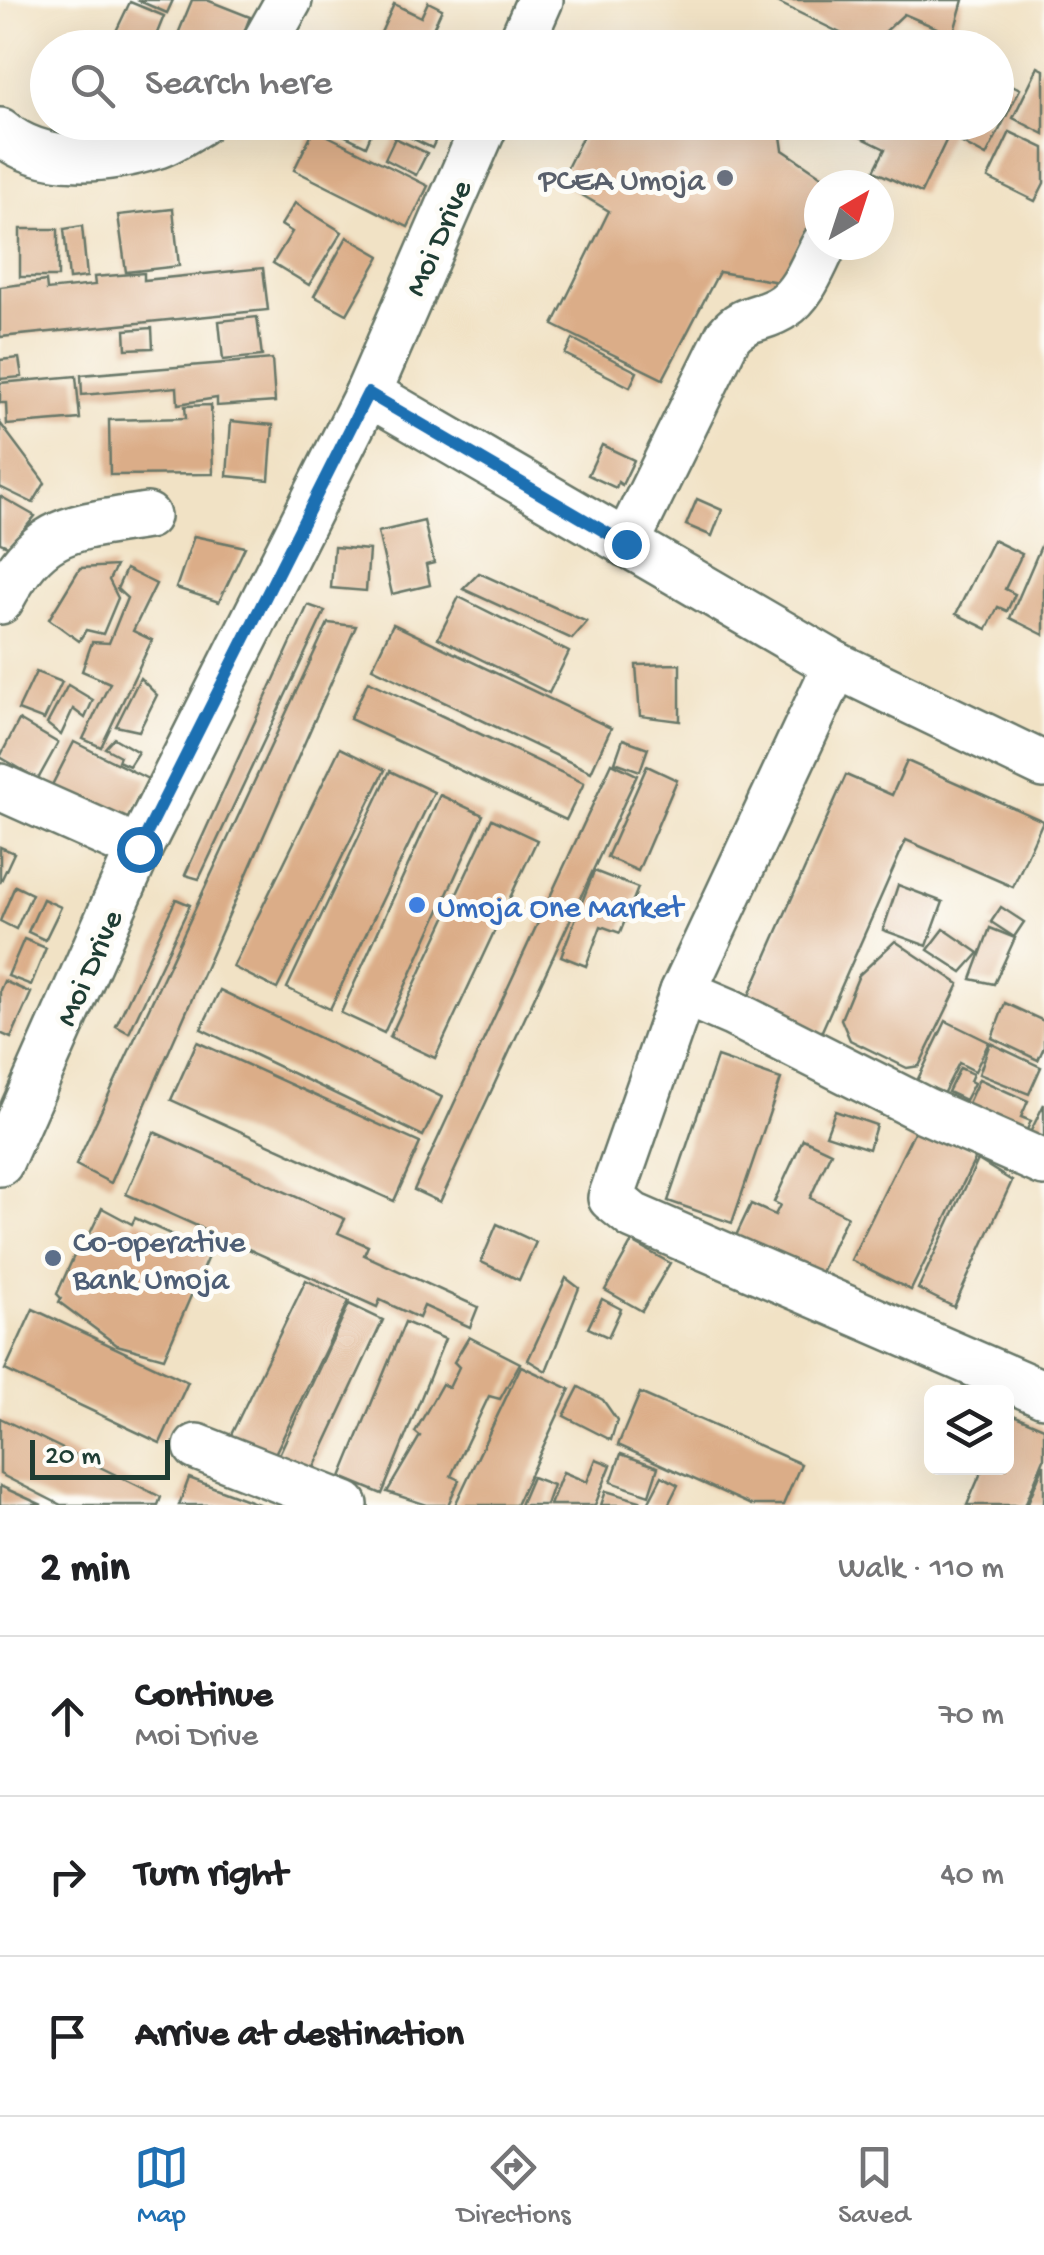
<!DOCTYPE html>
<html lang="en">
<head>
<meta charset="utf-8">
<style>
  body { margin:0; font-family:"Gochi Hand",sans-serif; background:#f2f2f2; color:#202124 }
  .controls { position:absolute; right:30px; bottom:30px; display:grid; overflow:hidden; border-radius:15px; box-shadow:0 10px 40px #0002 }
  .controls button { width:90px; height:90px; display:grid; place-items:center; padding:0; border:0; border-bottom:2px solid #e0e0e0; background:#fff; color:#202124; font:50px sans-serif }
  .compass { position:absolute; left:804px; top:170px; width:90px; height:90px; border-radius:50%; background:#fff; box-shadow:0 10px 40px #0002; rotate:39deg }
  .scale { position:absolute; left:30px; bottom:25px; width:140px; box-sizing:border-box; padding-left:10px; border:5px solid #1f3d34; border-top:0; font-size:28px; line-height:35px; white-space:nowrap; color:#1f3d34; -webkit-text-stroke:8px #fdfcf7; paint-order:stroke }
  .stop { position:absolute; width:30px; height:30px; margin:-22px; border:8px solid #1f6fb2; border-radius:50%; background:#fff }
  .stop.end { background:#1f6fb2; border-color:#fff; box-shadow:0 2px 10px #0008 }
  .list { margin:0; padding:0; list-style:none }
  h2 { display:flex; justify-content:space-between; align-items:center; height:130px; margin:0; padding:0 40px; font-size:42px }
  h2 small { font-size:32px; font-weight:400; color:#757577 }
  .list li { display:grid; grid-template-columns:65px 1fr auto; gap:30px; align-items:center; box-sizing:border-box; height:160px; padding:0 40px; border-top:2px solid #e0e0e0 }
  .list b { display:block; font-size:38px; white-space:nowrap }
  .list p { margin:0; font-size:32px; white-space:nowrap; color:#757577 }
  .list em { font-size:32px; font-style:normal; color:#757577 }
  .icon { flex:none; width:55px; height:55px; fill:none; stroke:currentColor; stroke-width:2; stroke-linecap:round; stroke-linejoin:round }
  .map { position:relative; flex:none; width:1044px; height:1505px; overflow:hidden }
  .search { position:absolute; background:#fff; box-shadow:0 10px 40px #0002; left:30px; right:30px; top:30px; height:110px; display:flex; align-items:center; gap:25px; box-sizing:border-box; padding:0 35px; border-radius:55px; color:#757577; font-size:38px }
  .sheet { height:610px; background:#fff }
  nav { display:flex; justify-content:space-around; align-items:center; box-sizing:border-box; height:140px; border-top:2px solid #e0e0e0; background:#fff; font-size:28px; color:#757577 }
  nav a { display:grid; justify-items:center; gap:5px }
  nav .on { color:#1f6fb2 }
  .map>svg:first-child { display:block }
  .building { fill:#dbad88 }
  .lines { fill:none; stroke-linecap:round; stroke-linejoin:round }
  .minor-casing { stroke:#687767; stroke-width:50 }
  .minor { stroke:#fff; stroke-width:45 }
  .route { stroke:#1f6fb2; stroke-width:12 }
  .worship-dot { fill:#6b7280; stroke:#fdfcf7; stroke-width:4 }
  .shop-dot { fill:#3f7fe0; stroke:#fdfcf7; stroke-width:4 }
  .service-dot { fill:#5c6f8a; stroke:#fdfcf7; stroke-width:4 }
  .labels { text-anchor:middle; stroke-width:10; stroke-linejoin:round; paint-order:stroke }
  .worship-label { font-size:32px; fill:#5b616d; stroke:#fdfcf7; text-anchor:end }
  .street-label { font-size:32px; fill:#1f3d34; stroke:#fdfcf7 }
  .shop-label { font-size:32px; fill:#366cbe; stroke:#fdfcf7; text-anchor:start }
  .service-label { font-size:32px; fill:#4e5e75; stroke:#fdfcf7; text-anchor:start }
</style>
</head>
<body>
<div class="map">
<svg width="1044" height="1505" viewBox="0 0 1044 1505">
  <rect width="100%" height="100%" fill="#fdfcf7"/>
  <filter id="ink" filterUnits="userSpaceOnUse"><feTurbulence type="fractalNoise" baseFrequency=".01" numOctaves="2"/><feDisplacementMap in="SourceGraphic" scale="20" xChannelSelector="R" yChannelSelector="G"/><feConvolveMatrix kernelMatrix="1 2 1 2 8 2 1 2 1" color-interpolation-filters="sRGB"/></filter>
  <filter id="wash" filterUnits="userSpaceOnUse"><feTurbulence type="fractalNoise" baseFrequency=".0048" numOctaves="4" result="noise"/><feDisplacementMap in="SourceGraphic" scale="40" xChannelSelector="R" yChannelSelector="G"/><feGaussianBlur stdDeviation="2.25" result="paint"/><feColorMatrix in="noise" values="0 0 0 0 0 0 0 0 0 0 0 0 0 0 0 0 0 1.4 0 .05"/><feComposite in="paint" operator="in"/></filter>
  <g filter="url(#wash)">
    <rect width="100%" height="100%" fill="#f1e2c5"/>
    <g id="blocks">
      <g class="building">
        <polygon points="137,0 173,0 167,13"/>
        <polygon points="192,0 207,0 250,17 238,48 211,48 178,34"/>
        <polygon points="773,0 963,0 953,35 904,14 869,47"/>
        <polygon points="130,2 164,16 151,48 108,48"/>
        <polygon points="428,2 442,9 424,48 374,48 394,4 421,17"/>
        <polygon points="930,33 960,48 923,48"/>
        <polygon points="1038,67 1044,70 1044,134 1013,118"/>
        <polygon points="996,77 1020,89 986,156 953,138 961,122 996,122"/>
        <polygon points="339,122 376,122 366,146 335,131"/>
        <polygon points="413,122 444,122 432,148 407,136"/>
        <polygon points="590,122 779,122 783,150 835,185 819,185 819,207 779,282 719,272 663,379 553,325 609,211 560,182"/>
        <polygon points="852,122 955,122 921,193 874,171 885,149 848,131"/>
        <polygon points="314,129 428,186 408,227 294,170"/>
        <polygon points="1010,132 1044,148 1044,183 1035,201 988,178"/>
        <polygon points="395,138 427,153 416,175 385,159"/>
        <polygon points="295,203 342,232 309,285 273,263 292,232 281,225"/>
        <polygon points="173,209 179,266 126,272 118,215"/>
        <polygon points="82,226 87,277 69,279 64,229"/>
        <rect x="20" y="229" width="38" height="48"/>
        <polygon points="347,237 380,256 347,314 314,296"/>
        <polygon points="263,268 268,310 0,337 0,287 46,281 47,290 95,285 94,277 144,273 144,280"/>
        <polygon points="257,317 262,356 223,360 219,321"/>
        <polygon points="152,328 153,348 126,349 125,330"/>
        <polygon points="573,339 637,372 630,387 565,354"/>
        <polygon points="19,358 22,377 0,379 0,360"/>
        <polygon points="272,359 275,402 217,406 217,398 178,404 177,387 82,395 81,375"/>
        <polygon points="76,376 80,419 7,425 6,403 0,403 0,383"/>
        <polygon points="211,405 213,474 110,475 109,420 186,418 185,406"/>
        <polygon points="231,421 273,425 269,480 227,476"/>
        <polygon points="0,423 45,483 33,503 0,487"/>
        <polygon points="602,445 634,460 622,485 618,482 616,488 588,475"/>
        <polygon points="0,496 35,516 10,547 0,543"/>
        <polygon points="697,499 722,510 712,536 686,525"/>
        <polygon points="424,521 434,563 426,565 430,585 392,594 378,532"/>
        <polygon points="194,536 245,547 219,602 176,588"/>
        <polygon points="1044,539 1044,635 1010,618"/>
        <polygon points="993,540 1022,554 1005,589 1015,594 1007,611 998,607 987,629 956,614"/>
        <polygon points="334,547 369,550 366,591 331,588"/>
        <polygon points="116,566 109,580 118,598 103,634 86,630 79,641 49,619 80,568"/>
        <polygon points="126,569 156,584 133,631 152,640 101,747 83,739 110,683 82,671 92,642 109,643 127,598 117,589"/>
        <polygon points="479,573 587,622 572,639 463,589"/>
        <polygon points="459,597 569,652 549,693 438,638"/>
        <polygon points="308,605 325,611 199,879 185,875"/>
        <polygon points="328,623 356,626 111,1183 76,1165"/>
        <polygon points="393,624 611,728 591,772 372,668"/>
        <polygon points="680,664 680,721 640,716 636,665"/>
        <polygon points="36,672 62,682 44,720 18,710"/>
        <polygon points="140,678 157,695 139,731 116,726"/>
        <polygon points="368,681 584,783 566,820 350,719"/>
        <polygon points="68,685 93,700 85,718 73,709 61,735 47,724"/>
        <polygon points="19,720 58,743 38,779 0,757"/>
        <polygon points="114,738 138,752 129,766 118,761 120,756 105,748"/>
        <polygon points="623,739 648,748 640,771 615,762"/>
        <polygon points="74,742 148,779 123,828 49,791"/>
        <polygon points="340,748 385,770 277,989 233,967"/>
        <polygon points="907,761 1043,821 1013,887 906,840 821,1033 747,1000 846,775 892,795"/>
        <polygon points="612,763 637,775 440,1202 414,1190"/>
        <polygon points="647,766 677,780 638,871 607,857"/>
        <polygon points="390,771 434,792 330,1009 287,988"/>
        <polygon points="440,795 483,815 384,1033 341,1013"/>
        <polygon points="492,819 537,840 435,1058 390,1037"/>
        <polygon points="0,847 14,853 0,883"/>
        <polygon points="594,871 638,888 620,933 601,926 586,966 561,956"/>
        <polygon points="898,885 943,902 927,946 883,930"/>
        <polygon points="15,886 32,894 16,929 0,921"/>
        <polygon points="43,899 61,907 45,940 28,932"/>
        <polygon points="176,899 190,905 129,1033 116,1026"/>
        <polygon points="1001,907 1024,922 1014,937 991,922"/>
        <polygon points="990,928 1015,938 994,984 971,979"/>
        <polygon points="944,929 979,953 962,972 928,950"/>
        <polygon points="24,939 46,948 31,985 8,976"/>
        <polygon points="895,941 959,984 919,1066 907,1068 850,1040 841,1019 859,975"/>
        <polygon points="4,981 31,993 11,1038 0,1033 0,990"/>
        <polygon points="220,990 442,1097 423,1136 201,1029"/>
        <polygon points="1005,1003 1044,1021 1044,1047 1038,1060 992,1038"/>
        <polygon points="946,1021 989,1042 975,1071 959,1063 943,1094 917,1081"/>
        <polygon points="197,1042 420,1143 394,1201 171,1100"/>
        <polygon points="990,1043 1041,1067 1029,1094 979,1074"/>
        <polygon points="717,1057 781,1079 732,1223 668,1201"/>
        <polygon points="960,1068 973,1074 970,1081 974,1083 965,1100 948,1092"/>
        <polygon points="979,1079 1028,1101 1021,1117 1031,1121 1018,1149 959,1123"/>
        <polygon points="1044,1104 1044,1147 1026,1141"/>
        <polygon points="835,1111 876,1125 869,1149 826,1135"/>
        <polygon points="918,1124 978,1153 911,1290 851,1260"/>
        <polygon points="154,1132 345,1219 338,1233 368,1246 364,1255 478,1307 470,1327 424,1306 419,1318 380,1300 377,1307 126,1194"/>
        <polygon points="803,1139 831,1152 810,1198 847,1216 818,1279 734,1240 751,1204 775,1215 780,1205 774,1202"/>
        <polygon points="978,1160 1012,1181 954,1307 918,1289"/>
        <polygon points="102,1208 132,1224 135,1218 210,1252 164,1358 117,1345 59,1302 61,1298 57,1294 81,1240 86,1242"/>
        <polygon points="497,1224 536,1242 519,1280 481,1262"/>
        <polygon points="632,1242 670,1263 642,1311 605,1290"/>
        <polygon points="566,1278 579,1288 546,1371 528,1360"/>
        <polygon points="306,1280 349,1301 271,1462 228,1441"/>
        <polygon points="602,1299 621,1309 608,1337 588,1328"/>
        <polygon points="349,1304 383,1320 310,1476 276,1461"/>
        <polygon points="33,1309 188,1382 160,1443 5,1370"/>
        <polygon points="405,1322 445,1339 382,1494 341,1477"/>
        <polygon points="469,1337 520,1363 500,1399 489,1396 451,1476 459,1480 448,1505 427,1505 387,1492 420,1436 415,1432 442,1384 449,1388 459,1367 454,1362"/>
        <polygon points="521,1366 570,1389 516,1505 455,1505"/>
        <polygon points="579,1387 603,1400 617,1420 611,1440 564,1416"/>
        <polygon points="640,1393 801,1464 783,1505 751,1505 618,1445"/>
        <polygon points="1006,1412 1044,1428 1044,1459 1025,1505 967,1505 983,1468 1006,1468"/>
        <polygon points="0,1418 161,1497 158,1505 61,1505 0,1474"/>
        <polygon points="621,1454 658,1467 649,1495 611,1482"/>
        <polygon points="596,1459 611,1465 595,1505 550,1505 563,1472 587,1482"/>
        <polygon points="1044,1464 1044,1505 1027,1505"/>
        <polygon points="662,1476 678,1485 668,1505 647,1505"/>
        <polygon points="532,1477 553,1485 546,1505 520,1505"/>
        <polygon points="189,1478 261,1505 179,1505"/>
        <polygon points="0,1486 42,1505 0,1505"/>
        <polygon points="606,1491 640,1501 638,1505 601,1505"/>
      </g>
    </g>
  </g>
  <g filter="url(#ink)">
    <use href="#blocks" fill-opacity="0" stroke="#687767" stroke-width="2.5"/>
    <g class="lines">
      <g class="minor-casing">
        <g id="minor">
          <polyline points="262,48 289,0"/>
          <polyline points="519,48 540,0"/>
          <path d="M 0,131 C 42,168 108,161 158,145 C 172,140 187,130 200,122"/>
          <polyline points="368,393 836,665 1044,765"/>
          <path d="M 626,544 L 728,336 C 746,314 763,321 784,306 C 804,293 813,265 824,245"/>
          <path d="M 0,601 C 40,526 70,528 147,516"/>
          <polyline points="836,665 683,992 611,1198 633,1216 1044,1394"/>
          <polyline points="0,787 139,849"/>
          <polyline points="683,992 732,1013 924,1110 1044,1163"/>
          <polyline points="0,1163 139,849 368,393 486,122"/>
          <polyline points="197,1447 345,1505"/>
        </g>
      </g>
      <use href="#minor" class="minor"/>
    </g>
  </g>
  <g class="lines" filter="url(#ink)">
    <polyline class="route" points="139,849 368,393 626,544"/>
  </g>
  <circle class="worship-dot" cx="725" cy="178" r="10"/>
  <circle class="shop-dot" cx="417" cy="905" r="10"/>
  <circle class="service-dot" cx="53" cy="1258" r="10"/>
  <g class="labels">
    <g class="worship-label">
      <text x="705" y="189">PCEA Umoja</text>
    </g>
    <g class="street-label">
      <text transform="translate(436 237) rotate(-66)" y="11">Moi Drive</text>
      <text transform="translate(87 967) rotate(-66)" y="11">Moi Drive</text>
    </g>
    <g class="shop-label">
      <text x="437" y="916">Umoja One Market</text>
    </g>
    <g class="service-label">
      <text x="73" y="1251">Co-operative<tspan x="73" dy="37">Bank Umoja</tspan></text>
    </g>
  </g>
</svg>
<div class="controls">
<button><svg class="icon" aria-label="layers" viewBox="0 0 24 24"><path d="M12 4l9 5-9 5-9-5zM3 14l9 5 9-5"/></svg></button>
</div>
<svg class="compass" viewBox="-18 -18 36 36"><path d="M0-13l5 13h-10z" fill="#e53935"/><path d="M0 13l5-13h-10z" fill="#757577"/></svg>
<div class="scale">20 m</div>
<div class="stop" style="left:139px;top:849px"></div>
<div class="stop end" style="left:626px;top:544px"></div>
<div class="search"><svg class="icon" aria-label="search" viewBox="0 0 24 24"><circle cx="10" cy="10" r="6"/><path d="M15 15l6 6"/></svg>Search here</div>
</div>
<section class="sheet">
<h2>2 min<small>Walk · 110 m</small></h2>
<ul class="list">
<li><svg class="icon" aria-label="ahead" viewBox="0 0 24 24"><path d="M12 20V5M6 11l6-6 6 6"/></svg><div><b>Continue</b><p>Moi Drive</p></div><em>70 m</em></li>
<li><svg class="icon" aria-label="right" viewBox="0 0 24 24"><path d="M7 20v-9h11M14 6l5 5-5 5"/></svg><div><b>Turn right</b></div><em>40 m</em></li>
<li><svg class="icon" aria-label="arrive" viewBox="0 0 24 24"><path d="M6 21V4h12l-3 4 3 4H6"/></svg><div><b>Arrive at destination</b></div></li>
</ul>
</section>
<nav>
<a class="on"><svg class="icon" aria-label="map" viewBox="0 0 24 24"><path d="M3 6l6-2 6 2 6-2v14l-6 2-6-2-6 2zM9 4v14M15 6v14"/></svg>Map</a>
<a><svg class="icon" aria-label="directions" viewBox="0 0 24 24"><path d="M12 3l9 9-9 9-9-9zM9 14v-3h6M13 9l2 2-2 2"/></svg>Directions</a>
<a><svg class="icon" aria-label="saved" viewBox="0 0 24 24"><path d="M7 4h10v16l-5-4-5 4z"/></svg>Saved</a>
</nav>
</body>
</html>
